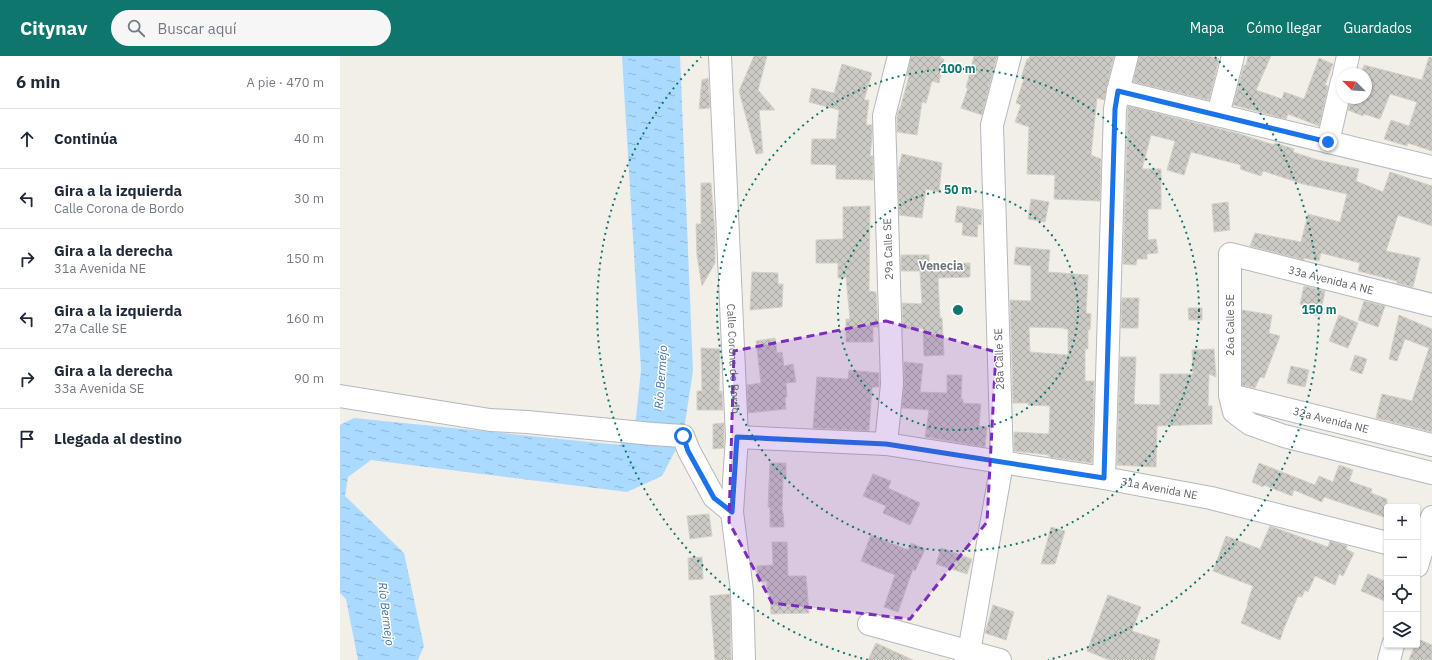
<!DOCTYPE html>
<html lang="es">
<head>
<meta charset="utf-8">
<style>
  body { margin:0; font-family:"IBM Plex Sans",sans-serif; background:#f6f6f7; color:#1f2937 }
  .controls { position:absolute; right:12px; bottom:12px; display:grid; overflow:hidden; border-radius:4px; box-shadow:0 1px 3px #0004 }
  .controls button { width:36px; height:36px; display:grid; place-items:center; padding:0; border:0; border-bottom:1px solid #e0e1e3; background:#fff; color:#1f2937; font:20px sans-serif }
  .compass { position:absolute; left:996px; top:12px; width:36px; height:36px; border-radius:50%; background:#fff; box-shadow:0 1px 3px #0004; rotate:294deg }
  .stop { position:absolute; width:12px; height:12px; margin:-9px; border:3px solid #1a73e8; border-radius:50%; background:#fff }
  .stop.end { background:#1a73e8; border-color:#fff; box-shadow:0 1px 4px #0008 }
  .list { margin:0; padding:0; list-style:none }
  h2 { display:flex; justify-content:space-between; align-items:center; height:52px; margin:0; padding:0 16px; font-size:17px }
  h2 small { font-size:13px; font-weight:400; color:#747a83 }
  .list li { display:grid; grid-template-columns:26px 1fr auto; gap:12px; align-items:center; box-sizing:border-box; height:60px; padding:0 16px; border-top:1px solid #e0e1e3 }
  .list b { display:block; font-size:15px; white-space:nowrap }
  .list p { margin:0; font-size:13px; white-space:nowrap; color:#747a83 }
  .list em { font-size:13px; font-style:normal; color:#747a83 }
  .icon { flex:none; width:22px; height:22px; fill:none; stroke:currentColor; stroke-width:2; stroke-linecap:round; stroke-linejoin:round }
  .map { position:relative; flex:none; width:1092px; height:604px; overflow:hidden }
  header { display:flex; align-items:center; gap:24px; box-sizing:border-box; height:56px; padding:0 20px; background:#0f766e; color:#fff }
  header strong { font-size:19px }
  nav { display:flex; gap:22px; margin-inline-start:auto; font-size:14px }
  .search { width:280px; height:36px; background:#f6f6f7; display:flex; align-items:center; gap:10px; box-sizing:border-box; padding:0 14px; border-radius:22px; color:#747a83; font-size:15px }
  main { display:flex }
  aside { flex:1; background:#fff }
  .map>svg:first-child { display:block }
  .water { fill:url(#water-ripples) }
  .building { fill:url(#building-cross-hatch); stroke:#d6d1c6; fill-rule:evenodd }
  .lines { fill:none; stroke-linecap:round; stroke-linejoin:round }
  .minor-casing { stroke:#b5b8bc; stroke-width:24 }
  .minor { stroke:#fff; stroke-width:22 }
  .route { stroke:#1a73e8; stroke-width:5 }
  .marked { fill:#7b2cbf; fill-opacity:0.2; stroke:#7b2cbf; stroke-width:3; stroke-dasharray:8 5; stroke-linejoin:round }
  .ring { fill:none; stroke:#0f766e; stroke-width:2; stroke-dasharray:2 4 }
  .labels { text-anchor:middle; stroke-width:3; stroke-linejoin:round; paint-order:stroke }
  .street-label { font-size:11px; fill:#5f6368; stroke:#fff }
  .neighbourhood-label { font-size:12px; font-weight:bold; fill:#70757a; stroke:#fff }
  .water-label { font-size:12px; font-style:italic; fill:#4174aa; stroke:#fff }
  .centre { fill:#0f766e; stroke:#fff; stroke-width:2 }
  .ring-label { font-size:12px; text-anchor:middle; font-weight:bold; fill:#0f766e; stroke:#fff; stroke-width:3; stroke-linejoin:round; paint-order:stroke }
</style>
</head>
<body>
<header>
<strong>Citynav</strong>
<div class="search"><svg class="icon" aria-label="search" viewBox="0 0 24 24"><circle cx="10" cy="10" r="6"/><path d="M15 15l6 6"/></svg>Buscar aquí</div>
<nav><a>Mapa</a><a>Cómo llegar</a><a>Guardados</a></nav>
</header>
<main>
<aside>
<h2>6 min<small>A pie · 470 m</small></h2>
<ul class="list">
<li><svg class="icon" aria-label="ahead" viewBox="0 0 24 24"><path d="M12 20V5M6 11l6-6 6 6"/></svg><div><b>Continúa</b></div><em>40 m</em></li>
<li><svg class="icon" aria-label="left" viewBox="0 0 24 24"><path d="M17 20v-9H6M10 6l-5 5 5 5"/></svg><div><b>Gira a la izquierda</b><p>Calle Corona de Bordo</p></div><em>30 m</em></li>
<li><svg class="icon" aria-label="right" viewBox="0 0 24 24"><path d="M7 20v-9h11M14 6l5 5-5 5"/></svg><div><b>Gira a la derecha</b><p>31a Avenida NE</p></div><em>150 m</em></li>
<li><svg class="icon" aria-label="left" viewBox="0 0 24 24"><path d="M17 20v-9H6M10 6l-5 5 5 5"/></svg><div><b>Gira a la izquierda</b><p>27a Calle SE</p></div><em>160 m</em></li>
<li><svg class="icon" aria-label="right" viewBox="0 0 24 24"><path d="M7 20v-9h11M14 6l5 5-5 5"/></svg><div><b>Gira a la derecha</b><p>33a Avenida SE</p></div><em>90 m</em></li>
<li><svg class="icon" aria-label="arrive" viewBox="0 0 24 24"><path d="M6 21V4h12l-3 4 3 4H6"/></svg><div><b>Llegada al destino</b></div></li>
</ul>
</aside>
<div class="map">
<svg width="1092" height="604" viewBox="0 0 1092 604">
  <defs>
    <pattern id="water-ripples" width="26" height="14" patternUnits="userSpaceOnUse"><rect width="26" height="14" fill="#aadaff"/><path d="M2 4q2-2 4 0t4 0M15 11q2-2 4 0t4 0" fill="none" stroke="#8eb4d2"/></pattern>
    <pattern id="building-cross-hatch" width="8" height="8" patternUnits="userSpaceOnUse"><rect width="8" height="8" fill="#cccac5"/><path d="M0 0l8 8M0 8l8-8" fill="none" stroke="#a9a8a4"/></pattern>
  </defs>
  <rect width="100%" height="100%" fill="#f1efe8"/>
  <polygon class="water" points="282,0 340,0 353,315 343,380 322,420 287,436 31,404 8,421 5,440 64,497 84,590 78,604 18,604 6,543 0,537 0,369 14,362 280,389 291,376 296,362 301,314"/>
  <g class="building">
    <polygon points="414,0 427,0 418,34 435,54 419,54 423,97 416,98 399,35"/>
    <polygon points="571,0 601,0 600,2 604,3 599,27 592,25 586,47 582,46 577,79 557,76 557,61 559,53 560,53 569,20 567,20"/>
    <polygon points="634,0 657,0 642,59 621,52 628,32 626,32"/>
    <polygon points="690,0 774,0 764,44 757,42 751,99 761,103 760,145 714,143 715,119 687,118 689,71 675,66 681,49 676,47 684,23 681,22 687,3 689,3"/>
    <polygon points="799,0 868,0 879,3 869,44 793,26"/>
    <polygon points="908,0 931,0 916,34 942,43 944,36 964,43 979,2 993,8 985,29 988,30 979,70 948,58 946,63 893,49 904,9 906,9"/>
    <polygon points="1089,1 1092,2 1092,95 1068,87 1067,90 1044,83 1051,64 1069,70 1077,46 1050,38 1040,63 1024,58 1023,60 1008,54 1011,42 1026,42 1026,18 1021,18 1024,9 1082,24"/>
    <polygon points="502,8 532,17 524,44 529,44 526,69 532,69 532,82 530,100 533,100 533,124 496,123 496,109 471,108 472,83 496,83 499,54 469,46 472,32 494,37"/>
    <polygon points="368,22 370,52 359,53 362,24"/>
    <polygon points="788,50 900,78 934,89 935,87 954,93 953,96 978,104 1019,113 1016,125 1043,136 1050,116 1092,130 1092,170 1058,159 1046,195 1080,202 1073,231 1057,227 1057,225 1018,215 1020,207 981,197 979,205 964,202 964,204 910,190 915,177 961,186 968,158 1000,166 1007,138 963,128 923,115 921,120 900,113 901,109 851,96 844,119 827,114 835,85 811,79 802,113 821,113 821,153 808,153 808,184 816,183 818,197 807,198 807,203 797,203 796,209 783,208"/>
    <polygon points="562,98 602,107 599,136 586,133 582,162 559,159 558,115"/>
    <polygon points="361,127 371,127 375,178 375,207 362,230 357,200 356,168 361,168"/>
    <polygon points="691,143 709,146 705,166 688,163"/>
    <polygon points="888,146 890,174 874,176 872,148"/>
    <polygon points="530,150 529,235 536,236 538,271 533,271 533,286 506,286 506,263 510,263 506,221 498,222 498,207 476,207 476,184 503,183 503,151"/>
    <polygon points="617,150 642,154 641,169 638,168 637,181 622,179 623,167 615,166"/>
    <path d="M 676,191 L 710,194 L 708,216 L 748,219 L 746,257 L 751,258 L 750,274 L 748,274 L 748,293 L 745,293 L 745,325 L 754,325 L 752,407 L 709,401 L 709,399 L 674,395 L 674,376 L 709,378 L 710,350 L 688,349 L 688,347 L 673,347 L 670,244 L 691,245 L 691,210 L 674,208 ZM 689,271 L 724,272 L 724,273 L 728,273 L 728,299 L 690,296 Z"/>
    <polygon points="561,199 589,199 589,208 630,207 630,221 598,222 600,262 602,262 604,299 584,300 583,273 563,272 562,247 582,248 580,215 561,215"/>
    <polygon points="412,216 438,217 438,228 443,228 442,251 410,254"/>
    <polygon points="964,230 985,235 980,260 963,257 965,250 960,248"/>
    <polygon points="782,242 799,242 798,272 781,272"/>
    <polygon points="1024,245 1045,250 1038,271 1018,264"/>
    <polygon points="848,252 862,252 862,264 849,264"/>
    <polygon points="902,254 932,259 929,277 940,280 924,322 920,321 915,332 902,329"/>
    <polygon points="999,259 1018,267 1008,292 989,285"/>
    <polygon points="1059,259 1092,273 1092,376 1036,362 1042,338 1072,345 1089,292 1065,283 1057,305 1049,303"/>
    <polygon points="435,282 437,297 442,296 444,310 453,308 456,326 446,327 447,341 445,342 446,353 408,357 407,329 421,327 416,285"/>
    <polygon points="361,292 380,293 379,335 382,335 383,354 357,354 357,335 362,335"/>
    <polygon points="874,293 876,321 869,318 868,350 872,350 872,368 817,370 816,411 777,409 780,301 796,301 794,348 820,349 820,318 853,318 852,294"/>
    <polygon points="1015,299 1027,303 1022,318 1010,314"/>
    <polygon points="564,306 583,308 580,336 607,337 607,319 622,319 621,343 623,343 623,347 641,348 639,370 647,371 645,391 585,381 589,354 562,352 564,329"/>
    <polygon points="951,310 969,314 965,331 947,327"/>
    <polygon points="509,314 539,317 539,331 534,331 532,332 529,375 473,372 477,321 508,323"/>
    <polygon points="384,367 384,392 373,393 373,368"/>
    <polygon points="430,407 446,407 446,422 443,422 442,457 443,457 444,471 430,471 430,451 428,451"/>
    <polygon points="919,407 975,429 979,420 993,426 999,409 1013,414 1009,425 1032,433 1031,437 1047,443 1047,462 984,441 982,446 954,434 952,440 924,429 923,431 912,426"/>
    <polygon points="533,418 551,425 548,432 580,447 570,469 543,457 546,450 523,440"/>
    <polygon points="369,458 372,480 350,483 347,460"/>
    <polygon points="930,470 988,491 990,485 1004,489 1007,490 1006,493 1014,497 1003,520 999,518 995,529 975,520 968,536 965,534 962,541 958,540 944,572 940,584 901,567 908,548 907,548 913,530 873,515 886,480 920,493"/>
    <polygon points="711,471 725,475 715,508 701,508"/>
    <polygon points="531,479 568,494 571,487 585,493 575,515 573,513 558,556 544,551 555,519 521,505"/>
    <polygon points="432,486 447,486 448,520 466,520 469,557 431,558 430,537 427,537 427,525 418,526 417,510 433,509"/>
    <polygon points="601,492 632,503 627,518 596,508"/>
    <polygon points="362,501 363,523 349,524 348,502"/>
    <polygon points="1028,518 1047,526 1047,546 1021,535"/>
    <polygon points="390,538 391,604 375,604 370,540"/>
    <polygon points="768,539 801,551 792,575 820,584 814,604 769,604 747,595"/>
    <polygon points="653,549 674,556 666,584 645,577"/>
    <polygon points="1078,583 1092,589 1092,604 1069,604 1075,589 1077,589"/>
    <polygon points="536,587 573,604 528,604"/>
  </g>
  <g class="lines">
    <g class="minor-casing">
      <g id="minor">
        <path id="s1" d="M 380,0 L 397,381 L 392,456 L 402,535 L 404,604"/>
        <polyline points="1004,18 1008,0"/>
        <polyline points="778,35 1092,111"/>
        <polyline points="878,59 893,0"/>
        <polyline points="988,86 1002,25"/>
        <polyline points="1092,249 890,198 890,339 894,356 910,368 944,380 1092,417"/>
        <path id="s2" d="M 890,339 L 1092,389"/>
        <polyline points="0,340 150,364 187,366 313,378 343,380 349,395 374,441 392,456"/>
        <path id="s3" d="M 397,381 L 546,388 L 764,422 L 871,442 L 1047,487"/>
        <polyline points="546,388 552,328 544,60 559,0"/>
        <polyline points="764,422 775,53 778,35 787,0"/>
        <polyline points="1077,510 1092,461"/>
        <polyline points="529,568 660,604"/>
        <polyline points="626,604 629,596 662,407 652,69 670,0"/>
        <polyline points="1049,604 1053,589"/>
      </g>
    </g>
    <use href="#minor" class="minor"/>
  </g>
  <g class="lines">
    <polyline class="route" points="343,380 348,395 374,442 392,456 397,381 546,388 764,422 775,53 778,35 988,86"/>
  </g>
  <path class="marked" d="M 546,265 L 656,296 L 647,466 L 570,563 L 432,547 L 389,466 L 394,295 Z"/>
  <g class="ring">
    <circle cx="618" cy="254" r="120"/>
    <circle cx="618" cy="254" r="241"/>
    <path d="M528 604A361 361 0 0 1 361 1M875 1A361 361 0 0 1 708 604"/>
  </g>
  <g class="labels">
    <g class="street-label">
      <text transform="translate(548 193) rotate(-92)" y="4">29a Calle SE</text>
      <text transform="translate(991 224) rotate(14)" y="4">33a Avenida A NE</text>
      <text transform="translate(890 269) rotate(-90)" y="4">26a Calle SE</text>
      <text dy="4" stroke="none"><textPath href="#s1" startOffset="303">Calle Corona de Bordo</textPath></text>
      <text transform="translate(659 303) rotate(-92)" y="4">28a Calle SE</text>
      <text dy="4" stroke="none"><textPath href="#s2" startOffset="104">32a Avenida NE</textPath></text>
      <text dy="4" stroke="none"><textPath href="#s3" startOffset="426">31a Avenida NE</textPath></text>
    </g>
    <g class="neighbourhood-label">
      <text x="601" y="214">Venecia</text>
    </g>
    <g class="water-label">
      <text transform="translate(321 321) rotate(-86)" y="4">Río Bermejo</text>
      <text transform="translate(46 558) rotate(83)" y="4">Río Bermejo</text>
    </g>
  </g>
  <circle cx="618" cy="254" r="6" class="centre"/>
  <g class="ring-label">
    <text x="618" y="17">100 m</text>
    <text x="618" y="138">50 m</text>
    <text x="979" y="258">150 m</text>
  </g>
</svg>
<div class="controls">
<button>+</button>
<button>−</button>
<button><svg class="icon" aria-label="locate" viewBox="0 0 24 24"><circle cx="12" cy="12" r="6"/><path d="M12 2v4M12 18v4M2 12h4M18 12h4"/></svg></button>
<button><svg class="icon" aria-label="layers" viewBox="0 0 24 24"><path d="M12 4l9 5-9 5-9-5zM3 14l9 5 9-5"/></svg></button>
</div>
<svg class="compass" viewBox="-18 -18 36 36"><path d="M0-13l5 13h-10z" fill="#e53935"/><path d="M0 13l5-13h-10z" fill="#747a83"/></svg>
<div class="stop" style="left:343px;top:380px"></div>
<div class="stop end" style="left:988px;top:86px"></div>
</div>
</main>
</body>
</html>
